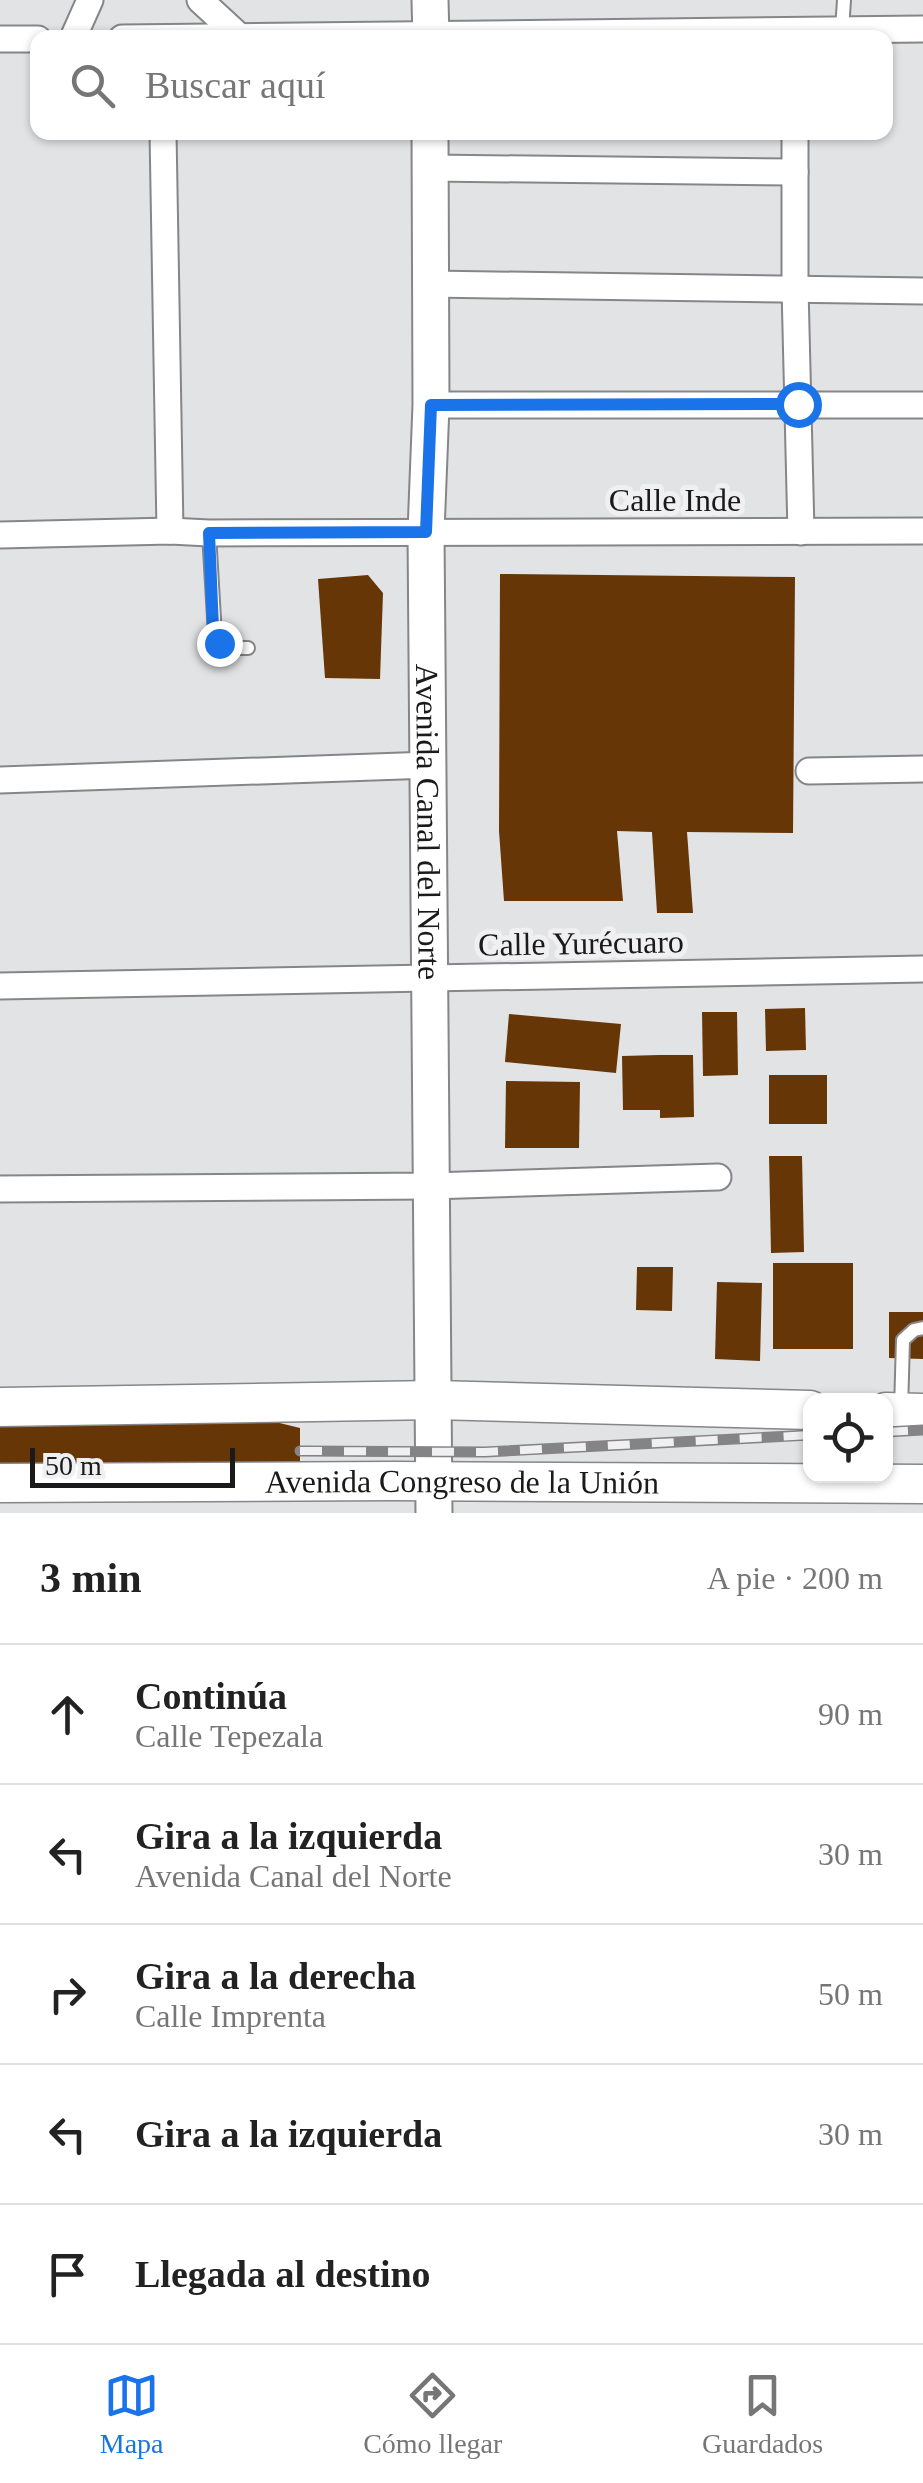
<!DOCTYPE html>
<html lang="es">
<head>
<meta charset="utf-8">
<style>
  body { margin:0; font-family:Georgia,serif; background:#f2f2f2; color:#222 }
  .controls { position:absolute; right:30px; bottom:30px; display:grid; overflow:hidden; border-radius:20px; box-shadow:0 2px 8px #0004 }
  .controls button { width:90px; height:90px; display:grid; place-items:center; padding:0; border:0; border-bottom:2px solid #e0e0e0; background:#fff; color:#222; font:50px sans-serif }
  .scale { position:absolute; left:30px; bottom:25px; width:205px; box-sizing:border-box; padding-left:10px; border:5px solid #1a1a1b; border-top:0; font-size:28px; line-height:35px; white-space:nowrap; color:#1a1a1b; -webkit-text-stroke:8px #f0f0f2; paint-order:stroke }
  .stop { position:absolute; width:30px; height:30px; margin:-22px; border:8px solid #1a73e8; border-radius:50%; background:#fff }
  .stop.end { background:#1a73e8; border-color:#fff; box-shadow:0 2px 10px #0008 }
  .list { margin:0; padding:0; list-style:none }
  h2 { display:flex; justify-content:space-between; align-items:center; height:130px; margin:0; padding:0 40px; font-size:42px }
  h2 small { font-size:32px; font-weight:400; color:#767676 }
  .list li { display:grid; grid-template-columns:65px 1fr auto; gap:30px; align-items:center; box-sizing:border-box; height:140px; padding:0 40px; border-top:2px solid #e0e0e0 }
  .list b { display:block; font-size:38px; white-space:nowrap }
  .list p { margin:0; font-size:32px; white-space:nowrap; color:#767676 }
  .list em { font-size:32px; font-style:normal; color:#767676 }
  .icon { flex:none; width:55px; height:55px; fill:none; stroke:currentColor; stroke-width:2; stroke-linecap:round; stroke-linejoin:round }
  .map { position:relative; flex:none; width:923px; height:1513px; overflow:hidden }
  .search { position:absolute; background:#fff; box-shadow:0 2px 8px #0004; left:30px; right:30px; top:30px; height:110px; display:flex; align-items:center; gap:25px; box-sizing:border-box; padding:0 35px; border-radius:20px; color:#767676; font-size:38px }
  .sheet { height:830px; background:#fff }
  nav { display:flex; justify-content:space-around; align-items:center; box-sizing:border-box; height:140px; border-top:2px solid #e0e0e0; background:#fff; font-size:28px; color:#767676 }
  nav a { display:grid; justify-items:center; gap:5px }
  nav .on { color:#1a73e8 }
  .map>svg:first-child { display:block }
  .building { fill:#663606 }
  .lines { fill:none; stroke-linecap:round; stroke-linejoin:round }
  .lane-casing { stroke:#868688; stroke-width:16 }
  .street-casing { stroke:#868688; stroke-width:29 }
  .secondary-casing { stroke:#868688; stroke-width:39 }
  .primary-casing { stroke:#868688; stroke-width:41 }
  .lane { stroke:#fff; stroke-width:12 }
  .street { stroke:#fff; stroke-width:25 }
  .secondary { stroke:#fff; stroke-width:35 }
  .primary { stroke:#fff; stroke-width:38 }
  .rail-casing { stroke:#848486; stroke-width:11 }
  .rail { stroke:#f0f0f2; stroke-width:8; stroke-dasharray:22; stroke-linecap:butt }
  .route { stroke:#1a73e8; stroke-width:12 }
  .labels { text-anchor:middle; stroke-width:10; stroke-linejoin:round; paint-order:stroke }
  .street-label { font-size:32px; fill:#1a1a1b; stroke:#f0f0f2 }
</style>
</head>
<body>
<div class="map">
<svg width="923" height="1513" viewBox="0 0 923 1513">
  <rect width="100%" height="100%" fill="#e2e3e5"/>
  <g class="building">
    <polygon points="500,574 795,577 793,833 687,832 693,913 657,913 652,832 617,831 623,901 504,901 499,831"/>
    <polygon points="368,575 383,593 380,679 325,678 318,579"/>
    <polygon points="805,1008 806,1050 766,1051 765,1009"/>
    <polygon points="702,1012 737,1012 738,1075 703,1076"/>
    <polygon points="509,1014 621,1024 616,1073 505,1062"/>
    <polygon points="659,1055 693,1055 694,1117 660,1118 660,1110 623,1110 622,1056"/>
    <rect x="769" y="1075" width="58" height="49"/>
    <polygon points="506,1081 580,1082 579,1148 505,1148"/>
    <polygon points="769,1156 802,1156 804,1252 771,1253"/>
    <rect x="773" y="1263" width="80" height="86"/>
    <polygon points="637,1267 673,1267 672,1311 636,1310"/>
    <polygon points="717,1282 762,1283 760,1361 715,1359"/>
    <polygon points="889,1312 923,1312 923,1359 889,1358"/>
    <polygon points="0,1412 239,1413 300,1428 300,1462 240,1475 0,1474"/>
  </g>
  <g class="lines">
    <g class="lane-casing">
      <g id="lane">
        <polyline points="842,30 844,0"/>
        <path d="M 209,533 L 215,636 C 223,649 234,648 248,648"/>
        <polyline points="901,1410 903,1340 914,1330 923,1328"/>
      </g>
    </g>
    <g class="street-casing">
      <g id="street">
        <polyline points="200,0 240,37"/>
        <polyline points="73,38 90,0"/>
        <polyline points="122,38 923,29"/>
        <polyline points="0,39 38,39"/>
        <polyline points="163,132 170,531"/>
        <polyline points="795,132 795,288 801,532"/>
        <polyline points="430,168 795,172"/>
        <polyline points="430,284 923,291"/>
        <polyline points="431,405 923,405"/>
        <polyline points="0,535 170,531 209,533 923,531"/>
        <polyline points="809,771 923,769"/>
        <polyline points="0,780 430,765"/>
        <polyline points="0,986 923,969"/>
        <polyline points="0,1189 431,1186 718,1177"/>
      </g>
    </g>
    <g class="secondary-casing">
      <g id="secondary">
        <polyline points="430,0 431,38"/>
        <path id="s1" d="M 430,132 L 431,405 L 426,532 L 434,1513"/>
      </g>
    </g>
    <g class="primary-casing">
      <g id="primary">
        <polyline points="0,1407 435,1400 810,1410"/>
        <polyline points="886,1412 923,1413"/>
        <path id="s2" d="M 0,1483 L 393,1481 L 923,1484"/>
      </g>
    </g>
    <use href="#lane" class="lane"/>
    <use href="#street" class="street"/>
    <use href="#secondary" class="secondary"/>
    <use href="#primary" class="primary"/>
    <g class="rail-casing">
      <g id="rail">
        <polyline points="886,1432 923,1430"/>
        <polyline points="300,1451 485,1452 810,1435"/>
      </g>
    </g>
    <use href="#rail" class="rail"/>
  </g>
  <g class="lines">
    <polyline class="route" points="219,643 213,629 209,533 426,532 431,405 798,404"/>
  </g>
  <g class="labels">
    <g class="street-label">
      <text x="675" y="511">Calle Inde</text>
      <text dy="11" stroke="none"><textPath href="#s1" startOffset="690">Avenida Canal del Norte</textPath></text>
      <text transform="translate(581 943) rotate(-1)" y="11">Calle Yurécuaro</text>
      <text dy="11" stroke="none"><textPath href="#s2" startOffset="462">Avenida Congreso de la Unión</textPath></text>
    </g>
  </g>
</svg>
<div class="controls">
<button><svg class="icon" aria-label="locate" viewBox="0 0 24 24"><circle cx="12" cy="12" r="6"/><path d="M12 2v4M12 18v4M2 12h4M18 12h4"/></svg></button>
</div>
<div class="scale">50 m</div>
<div class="stop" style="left:798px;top:404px"></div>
<div class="stop end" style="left:219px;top:643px"></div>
<div class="search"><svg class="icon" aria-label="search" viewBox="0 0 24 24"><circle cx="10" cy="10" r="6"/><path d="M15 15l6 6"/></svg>Buscar aquí</div>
</div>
<section class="sheet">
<h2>3 min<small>A pie · 200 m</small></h2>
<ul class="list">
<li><svg class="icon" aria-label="ahead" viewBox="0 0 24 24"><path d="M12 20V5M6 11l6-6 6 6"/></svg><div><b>Continúa</b><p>Calle Tepezala</p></div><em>90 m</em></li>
<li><svg class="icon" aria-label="left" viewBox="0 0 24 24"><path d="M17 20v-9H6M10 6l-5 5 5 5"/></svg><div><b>Gira a la izquierda</b><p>Avenida Canal del Norte</p></div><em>30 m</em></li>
<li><svg class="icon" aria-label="right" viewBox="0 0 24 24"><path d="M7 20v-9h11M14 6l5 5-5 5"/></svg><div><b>Gira a la derecha</b><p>Calle Imprenta</p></div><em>50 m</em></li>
<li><svg class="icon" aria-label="left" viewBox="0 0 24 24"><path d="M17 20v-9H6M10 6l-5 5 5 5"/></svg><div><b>Gira a la izquierda</b></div><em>30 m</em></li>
<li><svg class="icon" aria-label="arrive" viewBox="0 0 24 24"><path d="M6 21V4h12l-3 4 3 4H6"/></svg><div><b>Llegada al destino</b></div></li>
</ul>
</section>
<nav>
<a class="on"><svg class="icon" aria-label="map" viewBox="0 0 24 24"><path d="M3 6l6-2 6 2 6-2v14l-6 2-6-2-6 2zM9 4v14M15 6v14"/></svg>Mapa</a>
<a><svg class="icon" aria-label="directions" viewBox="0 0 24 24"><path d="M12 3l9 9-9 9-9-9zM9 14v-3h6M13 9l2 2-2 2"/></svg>Cómo llegar</a>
<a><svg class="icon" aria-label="saved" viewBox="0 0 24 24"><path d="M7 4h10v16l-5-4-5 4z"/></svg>Guardados</a>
</nav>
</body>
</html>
